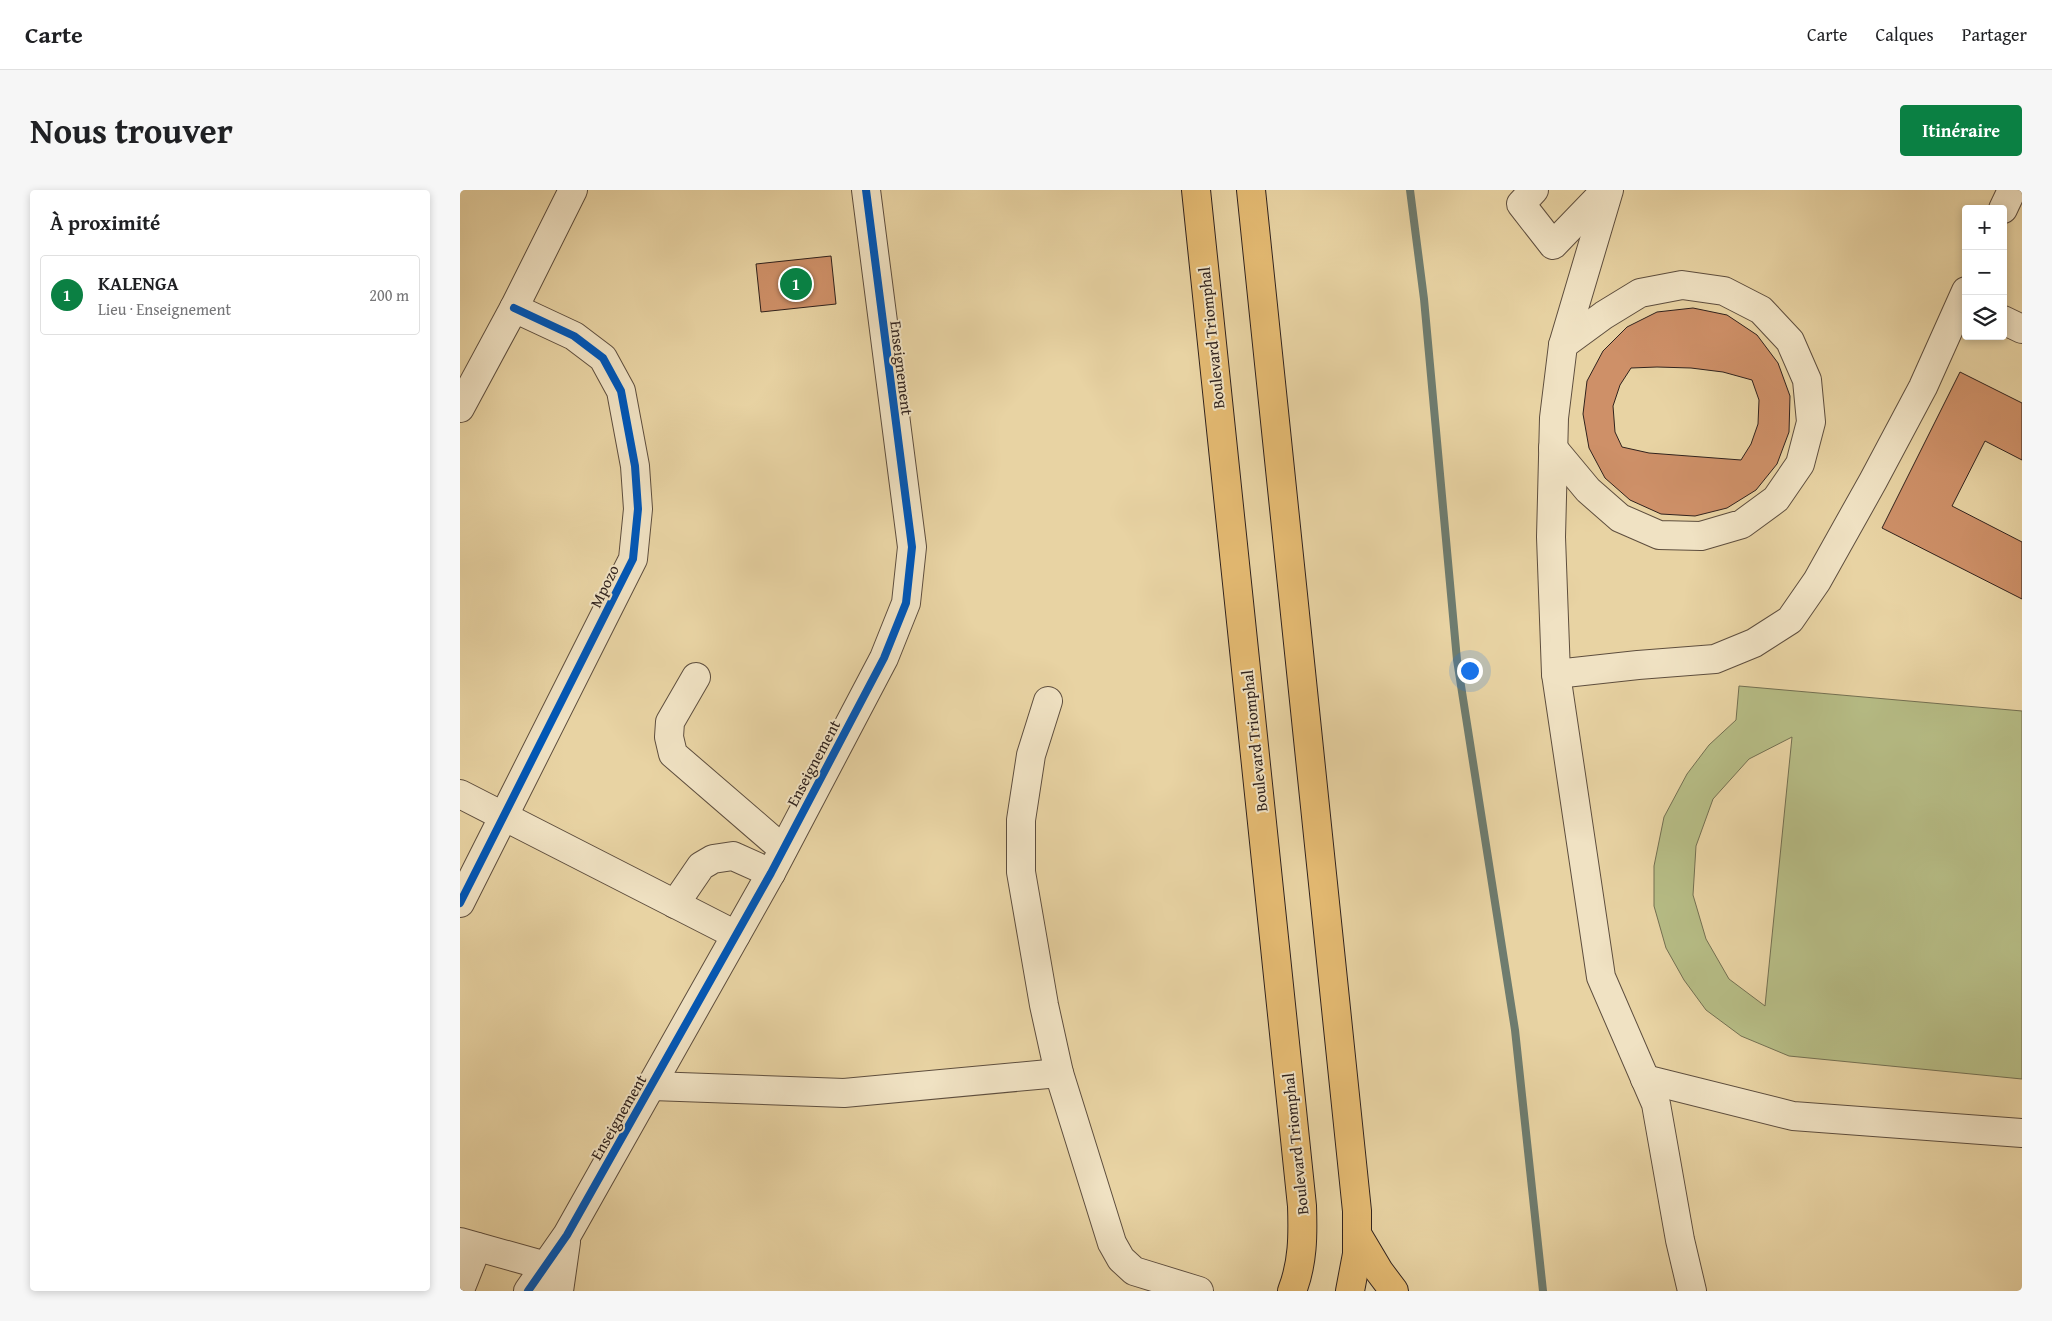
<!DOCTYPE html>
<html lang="fr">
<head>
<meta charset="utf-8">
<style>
  body { margin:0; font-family:"Gentium Book Plus",serif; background:#f6f6f6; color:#202124 }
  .controls { position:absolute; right:15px; top:15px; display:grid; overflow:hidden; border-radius:5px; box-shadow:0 2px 8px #0003 }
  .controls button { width:45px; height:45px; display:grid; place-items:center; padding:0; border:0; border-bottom:1px solid #e0e0e0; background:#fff; color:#202124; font:25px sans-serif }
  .you { position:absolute; left:1009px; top:480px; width:18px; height:18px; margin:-12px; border:4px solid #fff; border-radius:50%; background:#1a73e8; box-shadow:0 0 0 8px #1a73e833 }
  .badge { display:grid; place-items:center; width:32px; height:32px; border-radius:50%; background:#0b8043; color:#fff; font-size:16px; font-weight:700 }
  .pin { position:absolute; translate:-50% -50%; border:2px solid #fff; box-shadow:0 1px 5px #0006 }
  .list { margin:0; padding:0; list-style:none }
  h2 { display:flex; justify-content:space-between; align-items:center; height:65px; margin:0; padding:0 20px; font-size:21px }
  h2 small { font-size:16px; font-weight:400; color:#757577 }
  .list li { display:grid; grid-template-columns:32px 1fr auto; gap:15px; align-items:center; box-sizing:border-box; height:80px; margin:0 10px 10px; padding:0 10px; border:1px solid #e0e0e0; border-radius:5px }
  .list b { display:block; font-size:19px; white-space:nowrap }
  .list p { margin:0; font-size:16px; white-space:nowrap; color:#757577 }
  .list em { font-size:16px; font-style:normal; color:#757577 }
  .icon { flex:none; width:28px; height:28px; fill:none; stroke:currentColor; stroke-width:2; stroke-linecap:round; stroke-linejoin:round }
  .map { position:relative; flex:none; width:1562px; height:1101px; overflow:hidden; border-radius:5px }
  header { display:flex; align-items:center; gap:30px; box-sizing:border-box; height:70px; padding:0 25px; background:#fff; border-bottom:1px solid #e0e0e0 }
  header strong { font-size:24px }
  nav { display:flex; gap:28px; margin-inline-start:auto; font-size:18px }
  .intro { display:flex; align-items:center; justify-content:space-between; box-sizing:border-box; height:120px; padding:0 30px }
  h1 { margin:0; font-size:35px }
  .button { padding:12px 22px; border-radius:5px; background:#0b8043; color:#fff; font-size:18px; font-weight:700 }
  main { display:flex; gap:30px; padding:0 30px }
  aside { flex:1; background:#fff; border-radius:5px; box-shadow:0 2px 8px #0003 }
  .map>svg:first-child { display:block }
  .green { fill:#b6bc85; stroke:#736f51; fill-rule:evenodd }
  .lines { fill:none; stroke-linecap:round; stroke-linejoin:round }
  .stream { stroke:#6e7c6f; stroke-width:8 }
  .building { fill:#ce9068; stroke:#30221d; fill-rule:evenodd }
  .minor-casing { stroke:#5e4e3e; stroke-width:30 }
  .highway-casing { stroke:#30221d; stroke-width:30 }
  .minor { stroke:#f0e2c3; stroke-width:28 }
  .highway { stroke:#e4ba72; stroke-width:28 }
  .cycleway-casing { stroke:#f0e2c3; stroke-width:11 }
  .cycleway { stroke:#0057b8; stroke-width:8 }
  .labels { text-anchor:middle; stroke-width:4; stroke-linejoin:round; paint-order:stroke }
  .street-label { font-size:16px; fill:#30221d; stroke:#f0e2c3 }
</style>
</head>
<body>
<header>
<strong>Carte</strong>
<nav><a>Carte</a><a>Calques</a><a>Partager</a></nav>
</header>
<div class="intro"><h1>Nous trouver</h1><a class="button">Itinéraire</a></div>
<main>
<aside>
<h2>À proximité<small></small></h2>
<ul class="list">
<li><span class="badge">1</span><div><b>KALENGA</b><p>Lieu · Enseignement</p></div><em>200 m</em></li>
</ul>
</aside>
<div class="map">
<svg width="1562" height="1101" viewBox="0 0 1562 1101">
  <rect width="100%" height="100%" fill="#e8d3a3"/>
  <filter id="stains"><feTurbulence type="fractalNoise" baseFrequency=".004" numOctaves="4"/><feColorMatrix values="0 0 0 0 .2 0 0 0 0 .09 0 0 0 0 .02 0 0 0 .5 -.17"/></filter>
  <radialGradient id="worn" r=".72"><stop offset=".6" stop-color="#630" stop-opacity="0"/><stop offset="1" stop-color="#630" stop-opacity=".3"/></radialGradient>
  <path class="green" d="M 1279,496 L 1562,521 L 1562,889 L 1329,866 L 1281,846 L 1246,820 L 1224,790 L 1206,758 L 1194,716 L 1194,676 L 1204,627 L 1227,584 L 1249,555 L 1276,530 ZM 1332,547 L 1305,816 L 1269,789 L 1246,749 L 1233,705 L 1236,656 L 1253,609 L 1289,569 Z"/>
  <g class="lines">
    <polyline class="stream" points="950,0 964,109 997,470 1055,840 1083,1101"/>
  </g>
  <g class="building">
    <polygon points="371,66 376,114 301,122 296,74"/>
    <path d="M 1233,118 L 1267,125 L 1297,145 L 1318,173 L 1330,206 L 1329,242 L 1317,274 L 1296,300 L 1267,318 L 1235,326 L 1201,324 L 1170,310 L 1145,288 L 1129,258 L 1123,224 L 1127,191 L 1143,161 L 1167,137 L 1197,122 ZM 1197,177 L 1231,178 L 1263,182 L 1292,190 L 1299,210 L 1298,234 L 1291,254 L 1281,270 L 1189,263 L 1162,257 L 1155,242 L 1153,216 L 1160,195 L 1171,178 Z"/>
    <polygon points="1500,182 1562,213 1562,270 1525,251 1492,316 1562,352 1562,409 1422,338"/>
  </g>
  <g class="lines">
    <g class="minor-casing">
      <g id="minor">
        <polyline points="1074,0 1061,14 1093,55 1146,0"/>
        <polyline points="1149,0 1103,155 1094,228 1091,347 1096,484 1141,787 1196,914 1220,1050 1232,1101"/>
        <polyline points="1543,19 1552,0"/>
        <polyline points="1543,130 1562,139"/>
        <polyline points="0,218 54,118 113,0"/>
        <polyline points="1093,258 1128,300 1160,328 1199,345 1241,346 1282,334 1316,309 1340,274 1351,232 1347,190 1330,151 1301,120 1264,101 1222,95 1180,103 1144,125 1103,155"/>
        <polyline points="1096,484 1178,475 1255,469 1294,453 1330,430 1357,391 1413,291 1463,197 1506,101"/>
        <polyline points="236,487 210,532 209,547 213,564 323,659"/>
        <polyline points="588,511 571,565 561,630 561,682 584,815 599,883 652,1053 661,1069 674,1081 739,1101"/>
        <polyline points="0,604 276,745"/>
        <polyline points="0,713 173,369 178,319 175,276 161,201 143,168 114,146 54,118"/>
        <polyline points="215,714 241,676 253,669 273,666 311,683"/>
        <polyline points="1185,889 1333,926 1562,943"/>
        <polyline points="192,896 384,903 599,883"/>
        <polyline points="0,1052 86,1076"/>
        <polyline points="0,1100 17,1057"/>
        <polyline points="68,1101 107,1045 311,683 424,468 446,413 452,357 406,0"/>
        <polyline points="99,1101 106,1052"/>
      </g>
    </g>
    <g class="highway-casing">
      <g id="highway">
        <path d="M 736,0 L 842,1016 C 843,1045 843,1073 832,1101"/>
        <polyline points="791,0 897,1021 897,1064 890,1101"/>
        <polyline points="897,1044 919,1081 934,1101"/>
      </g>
    </g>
    <use href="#minor" class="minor"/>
    <use href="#highway" class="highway"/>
    <g class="cycleway-casing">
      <g id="cycleway">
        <polyline points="0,713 173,369 178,319 175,276 161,201 143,168 114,146 54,118"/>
        <polyline points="68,1101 107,1045 311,683 424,468 446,413 452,357 406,0"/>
      </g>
    </g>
    <use href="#cycleway" class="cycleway"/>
  </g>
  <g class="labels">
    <g class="street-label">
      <text transform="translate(751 148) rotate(-96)" y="6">Boulevard Triomphal</text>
      <text transform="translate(442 178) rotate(83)" y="6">Enseignement</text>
      <text transform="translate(144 396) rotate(-64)" y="6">Mpozo</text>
      <text transform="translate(794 551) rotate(-96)" y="6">Boulevard Triomphal</text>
      <text transform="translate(353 573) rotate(-62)" y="6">Enseignement</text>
      <text transform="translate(158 927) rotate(-60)" y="6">Enseignement</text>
      <text transform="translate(835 954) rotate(-96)" y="6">Boulevard Triomphal</text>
    </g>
  </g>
  <rect width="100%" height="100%" filter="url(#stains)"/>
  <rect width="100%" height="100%" fill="url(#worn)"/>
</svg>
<div class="controls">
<button>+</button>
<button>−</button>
<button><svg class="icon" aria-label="layers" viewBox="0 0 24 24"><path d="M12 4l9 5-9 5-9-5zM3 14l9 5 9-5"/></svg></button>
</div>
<div class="you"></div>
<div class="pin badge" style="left:336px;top:94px">1</div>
</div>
</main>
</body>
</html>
